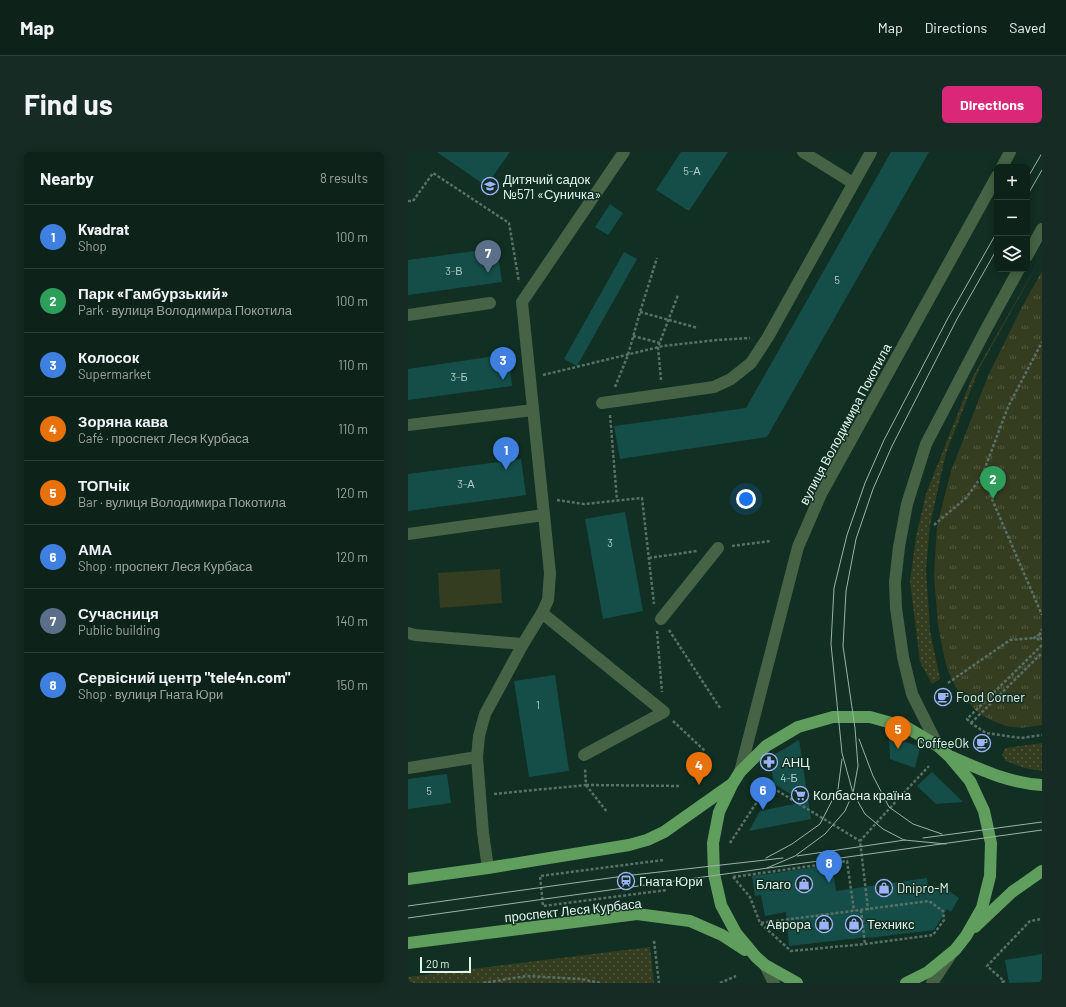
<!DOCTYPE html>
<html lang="en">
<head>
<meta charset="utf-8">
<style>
  body { margin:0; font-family:Barlow,sans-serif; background:#162b23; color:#f1f3f6 }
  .controls { position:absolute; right:12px; top:12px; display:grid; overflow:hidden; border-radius:6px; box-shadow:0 2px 10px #0003 }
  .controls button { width:36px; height:36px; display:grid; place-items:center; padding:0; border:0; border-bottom:1px solid #2d4039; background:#0d231a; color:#f1f3f6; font:20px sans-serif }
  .scale { position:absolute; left:12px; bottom:10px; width:51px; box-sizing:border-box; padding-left:4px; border:2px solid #e3f5ec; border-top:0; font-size:11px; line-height:14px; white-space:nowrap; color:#e3f5ec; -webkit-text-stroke:3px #112f23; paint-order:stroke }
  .you { position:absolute; left:338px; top:347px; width:14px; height:14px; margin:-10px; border:3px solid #fff; border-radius:50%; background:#1a73e8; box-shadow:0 0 0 6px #1a73e833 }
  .badge { display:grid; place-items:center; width:26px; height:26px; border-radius:50%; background:#db2777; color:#fff; font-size:13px; font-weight:700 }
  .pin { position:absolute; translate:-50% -33px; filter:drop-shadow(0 1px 2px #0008) }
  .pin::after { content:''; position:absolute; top:21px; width:14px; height:12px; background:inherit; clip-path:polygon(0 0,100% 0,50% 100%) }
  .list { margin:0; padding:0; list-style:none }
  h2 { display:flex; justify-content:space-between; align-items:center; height:52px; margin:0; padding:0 16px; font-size:17px }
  h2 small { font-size:13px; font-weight:400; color:#9aa4a2 }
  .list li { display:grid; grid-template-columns:26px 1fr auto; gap:12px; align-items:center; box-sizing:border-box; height:64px; padding:0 16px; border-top:1px solid #2d4039 }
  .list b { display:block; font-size:15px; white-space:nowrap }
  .list p { margin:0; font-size:13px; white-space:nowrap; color:#9aa4a2 }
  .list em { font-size:13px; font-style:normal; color:#9aa4a2 }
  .icon { flex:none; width:22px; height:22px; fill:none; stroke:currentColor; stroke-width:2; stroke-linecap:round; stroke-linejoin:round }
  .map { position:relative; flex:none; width:634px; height:831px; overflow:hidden; border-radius:6px }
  header { display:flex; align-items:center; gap:24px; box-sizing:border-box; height:56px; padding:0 20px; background:#0d231a; border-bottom:1px solid #2d4039 }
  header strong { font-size:19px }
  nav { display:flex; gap:22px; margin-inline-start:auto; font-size:14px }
  .intro { display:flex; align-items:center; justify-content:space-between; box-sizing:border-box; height:96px; padding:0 24px }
  h1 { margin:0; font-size:28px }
  .button { padding:10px 18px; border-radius:6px; background:#db2777; color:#fff; font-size:14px; font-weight:700 }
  main { display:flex; gap:24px; padding:0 24px }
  aside { flex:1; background:#0d231a; border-radius:6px; box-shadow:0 2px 10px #0003 }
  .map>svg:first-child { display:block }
  .grass { fill:url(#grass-dots) }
  .park { fill:url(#park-tufts) }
  .pitch { fill:#353d21 }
  .building { fill:#154e48 }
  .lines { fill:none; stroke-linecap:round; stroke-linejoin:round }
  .path { stroke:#577166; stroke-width:2.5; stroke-dasharray:3 2; stroke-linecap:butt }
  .minor { stroke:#466445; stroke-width:12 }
  .major { stroke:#609e5e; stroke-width:12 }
  .tram { stroke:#9cb2a8; stroke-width:1 }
  .labels { text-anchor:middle; stroke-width:3; stroke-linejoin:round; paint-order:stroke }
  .number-label { font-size:11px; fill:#b0cbc3 }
  .poi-label { font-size:13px; fill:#e3f5ec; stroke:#112f23; text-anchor:start }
  .street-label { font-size:13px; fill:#e3f5ec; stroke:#112f23 }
</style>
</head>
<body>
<header>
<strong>Map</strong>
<nav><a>Map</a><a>Directions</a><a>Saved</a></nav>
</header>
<div class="intro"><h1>Find us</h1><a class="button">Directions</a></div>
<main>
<aside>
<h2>Nearby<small>8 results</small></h2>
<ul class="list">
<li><span class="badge" style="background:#3f7fe0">1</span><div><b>Kvadrat</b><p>Shop</p></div><em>100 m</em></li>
<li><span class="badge" style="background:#2e9e5b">2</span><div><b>Парк «Гамбурзький»</b><p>Park · вулиця Володимира Покотила</p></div><em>100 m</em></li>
<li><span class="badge" style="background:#3f7fe0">3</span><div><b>Колосок</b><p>Supermarket</p></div><em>110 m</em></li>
<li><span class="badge" style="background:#e8710a">4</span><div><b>Зоряна кава</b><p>Café · проспект Леся Курбаса</p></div><em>110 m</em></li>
<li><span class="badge" style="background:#e8710a">5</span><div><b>ТОПчік</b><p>Bar · вулиця Володимира Покотила</p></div><em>120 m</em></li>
<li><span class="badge" style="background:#3f7fe0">6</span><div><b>АМА</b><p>Shop · проспект Леся Курбаса</p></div><em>120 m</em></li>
<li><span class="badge" style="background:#5c6f8a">7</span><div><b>Сучасниця</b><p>Public building</p></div><em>140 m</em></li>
<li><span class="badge" style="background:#3f7fe0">8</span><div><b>Сервісний центр &quot;tele4n.com&quot;</b><p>Shop · вулиця Гната Юри</p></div><em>150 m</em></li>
</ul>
</aside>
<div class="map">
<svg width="634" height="831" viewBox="0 0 634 831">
  <defs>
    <pattern id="grass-dots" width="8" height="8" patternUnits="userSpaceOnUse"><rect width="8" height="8" fill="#353d21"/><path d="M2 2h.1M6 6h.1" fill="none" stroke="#525a41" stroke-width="1.8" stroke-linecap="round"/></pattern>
    <pattern id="park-tufts" width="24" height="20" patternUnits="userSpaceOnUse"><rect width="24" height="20" fill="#353d21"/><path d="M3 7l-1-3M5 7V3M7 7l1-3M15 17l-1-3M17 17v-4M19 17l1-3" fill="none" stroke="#525a41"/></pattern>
  </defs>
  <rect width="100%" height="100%" fill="#112f23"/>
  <g class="grass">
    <polygon points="634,104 571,217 538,301 522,373 518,417 522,479 532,527 524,532 512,510 502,429 508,385 518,342 564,226"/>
    <polygon points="634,591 634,619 617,616 598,609 594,603 597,596"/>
    <polygon points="242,795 246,831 0,831 0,825"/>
  </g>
  <polygon class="park" points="634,119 634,573 613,576 598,574 585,569 572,562 552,542 545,530 539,516 535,499 530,473 526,424 529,374 543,319 580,224 614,155"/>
  <polygon class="pitch" points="92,417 94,451 32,456 30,421"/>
  <g class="building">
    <polygon points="29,0 102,0 78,34"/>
    <polygon points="273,0 320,0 281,59 248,38"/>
    <polygon points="483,0 521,0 359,285 212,307 206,274 338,256"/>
    <polygon points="202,52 215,61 200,83 187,75"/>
    <polygon points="89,96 94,130 0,143 0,108"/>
    <polygon points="216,100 229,107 169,214 156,207"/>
    <polygon points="100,202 104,234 0,248 0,217"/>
    <polygon points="113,307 118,343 0,359 0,322"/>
    <polygon points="217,360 235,459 195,467 177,367"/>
    <polygon points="147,523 161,619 121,625 106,529"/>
    <polygon points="481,584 512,595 507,616 482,607"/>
    <polygon points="391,588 403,667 341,679 352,659 396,650 366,632 364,619 354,610"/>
    <polygon points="524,620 555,650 528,652 509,634"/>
    <polygon points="39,622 43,651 0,657 0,627"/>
    <polygon points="424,713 428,739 519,726 520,734 534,734 551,746 543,760 539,757 526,778 460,786 460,785 381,794 378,760 357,764 353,743 347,744 344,724"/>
    <polygon points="634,802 634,830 601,831 597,808"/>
  </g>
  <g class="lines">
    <g class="path">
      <polyline points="0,49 5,49 25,21 101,71 111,130"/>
      <polyline points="232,160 290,176"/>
      <polyline points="225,184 252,191"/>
      <polyline points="135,223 255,194 309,188 342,186"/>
      <polyline points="253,228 250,195 270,143"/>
      <polyline points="207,235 220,203 232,160 249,106"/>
      <polyline points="202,263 209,348"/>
      <polyline points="574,324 634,463"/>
      <polyline points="149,348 176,352 234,346 246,452"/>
      <polyline points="526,373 558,346 574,324 600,255 634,190"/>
      <polyline points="324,394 363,389"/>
      <polyline points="241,406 289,399"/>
      <polyline points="261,478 312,556"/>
      <polyline points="249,479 254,540"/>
      <polyline points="632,482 626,486 633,488"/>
      <polyline points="634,488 632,482 634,477"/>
      <polyline points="634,493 559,567 563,571 578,581 613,586 634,583"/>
      <polyline points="540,531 602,488 626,486"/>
      <polyline points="265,569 297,599"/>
      <polyline points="563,571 634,501"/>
      <polyline points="178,633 273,634"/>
      <polyline points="178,633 199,660"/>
      <polyline points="86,642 178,633 177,616"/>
      <polyline points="322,691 360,633 452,689"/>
      <polyline points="255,708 132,724 135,754 259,738"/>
      <polyline points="325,725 342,745 352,771 383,799 457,792 525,783 536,768 535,759 521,749 352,771"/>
      <polyline points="325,725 439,709 446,759"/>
      <polyline points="458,757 460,757 452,689 491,646 521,614"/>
      <polyline points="453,758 457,792"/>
      <polyline points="246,789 251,831"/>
      <polyline points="75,831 119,824 173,827 192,831"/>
      <polyline points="312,831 328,824"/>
      <polyline points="594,831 596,829 579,814 622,769 634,767"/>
    </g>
    <g class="minor">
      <polyline points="395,0 445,31"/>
      <polyline points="594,15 602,0"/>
      <polyline points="619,104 634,77"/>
      <polyline points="0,163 82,151"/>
      <polyline points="194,251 306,235 323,227 343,211 360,185 463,0"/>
      <polyline points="0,273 125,258"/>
      <polyline points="0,382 136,363"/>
      <polyline points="134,461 256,560 176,603"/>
      <polyline points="253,467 310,396"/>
      <polyline points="0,481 7,483 115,492"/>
      <polyline points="530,594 504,542 495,505 488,456 487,430 491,395 499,352 518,292 577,179 611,117"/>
      <polyline points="0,616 69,605"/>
      <polyline points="332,620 390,395 413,342 589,24"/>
      <polyline points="80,716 75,681 69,605 71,584 77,562 115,492 134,461 140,448 142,421 114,150 216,0"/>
      <polyline points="357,813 366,831"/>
      <polyline points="524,831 542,804"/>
    </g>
    <g class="major">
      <path d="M 544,605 C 574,618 601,631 634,633"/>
      <polyline points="0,727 80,716 221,693 239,688 256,680 324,632"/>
      <polyline points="567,775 604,740 634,719"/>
      <polyline points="0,791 229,762 282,769 314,783 337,798"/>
      <polyline points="389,831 357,813 348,805 328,781 313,753 306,722 305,691 311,660 325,631 332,620 358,594 390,575 425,565 462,565 498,575 530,594 541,604 562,629 576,659 583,691 582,724 574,756 558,784 547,798 520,820 498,831"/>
    </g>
    <g class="tram">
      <polyline points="619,27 634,1"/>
      <polyline points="619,44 634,18"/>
      <polyline points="451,587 465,624 481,655 505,672 534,682"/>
      <polyline points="515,686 634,670"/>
      <polyline points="538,692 496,688 475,677 457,662 445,641 434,601 423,492 426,436 439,383 457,331 476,288 540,166 589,80"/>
      <polyline points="389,704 497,688"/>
      <polyline points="358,706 384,692 412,672 430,637 434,607"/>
      <polyline points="359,716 387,704 417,682 437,659 445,641 450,614 447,576 435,494 438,439 448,387 465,337 484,294 549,167 589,97"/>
      <polyline points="0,754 216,724 375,706"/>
      <polyline points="0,766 634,678"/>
    </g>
  </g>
  <defs>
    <g id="school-ring" transform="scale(0.9)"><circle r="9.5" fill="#112f23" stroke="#9eb3fd" stroke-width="1.5"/><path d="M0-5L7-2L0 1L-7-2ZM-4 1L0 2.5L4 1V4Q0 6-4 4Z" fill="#9eb3fd"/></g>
    <g id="cafe-ring" transform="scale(0.9)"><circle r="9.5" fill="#112f23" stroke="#9eb3fd" stroke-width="1.5"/><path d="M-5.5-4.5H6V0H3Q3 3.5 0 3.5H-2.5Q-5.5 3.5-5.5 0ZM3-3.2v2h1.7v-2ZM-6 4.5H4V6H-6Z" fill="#9eb3fd"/></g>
    <g id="pharmacy-ring" transform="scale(0.9)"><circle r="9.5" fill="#112f23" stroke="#9eb3fd" stroke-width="1.5"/><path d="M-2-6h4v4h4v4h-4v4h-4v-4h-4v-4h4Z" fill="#9eb3fd"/></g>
    <g id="supermarket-ring" transform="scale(0.9)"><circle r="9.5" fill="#112f23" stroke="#9eb3fd" stroke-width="1.5"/><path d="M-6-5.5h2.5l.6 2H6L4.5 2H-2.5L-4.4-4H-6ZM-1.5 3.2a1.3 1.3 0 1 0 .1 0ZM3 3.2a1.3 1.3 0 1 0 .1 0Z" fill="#9eb3fd"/></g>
    <g id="station-ring" transform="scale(0.9)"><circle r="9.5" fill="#112f23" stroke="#9eb3fd" stroke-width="1.5"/><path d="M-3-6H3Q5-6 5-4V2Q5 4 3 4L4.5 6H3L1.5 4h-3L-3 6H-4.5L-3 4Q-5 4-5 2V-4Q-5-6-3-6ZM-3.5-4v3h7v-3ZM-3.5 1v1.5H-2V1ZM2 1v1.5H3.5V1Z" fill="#9eb3fd"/></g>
    <g id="shop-ring" transform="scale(0.9)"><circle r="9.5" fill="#112f23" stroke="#9eb3fd" stroke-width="1.5"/><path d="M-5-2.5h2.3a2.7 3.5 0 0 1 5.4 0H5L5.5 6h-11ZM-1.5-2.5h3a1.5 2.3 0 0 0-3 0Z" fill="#9eb3fd"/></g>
  </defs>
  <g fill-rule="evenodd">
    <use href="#school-ring" x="82" y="34"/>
    <use href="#cafe-ring" x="535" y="545"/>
    <use href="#cafe-ring" x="574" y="591"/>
    <use href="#pharmacy-ring" x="361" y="610"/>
    <use href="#supermarket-ring" x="392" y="643"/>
    <use href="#station-ring" x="218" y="729"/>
    <use href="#shop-ring" x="396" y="732"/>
    <use href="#shop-ring" x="476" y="736"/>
    <use href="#shop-ring" x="416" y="772"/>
    <use href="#shop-ring" x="446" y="772"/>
  </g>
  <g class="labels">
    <g class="number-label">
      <text x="284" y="23">5-А</text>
      <text x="46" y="123">3-В</text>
      <text x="429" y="132">5</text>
      <text x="51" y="229">3-Б</text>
      <text x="58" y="336">3-А</text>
      <text x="202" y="395">3</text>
      <text x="130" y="557">1</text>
      <text x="381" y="630">4-Б</text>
      <text x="21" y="643">5</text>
    </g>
    <g class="poi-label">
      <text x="95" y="32">Дитячий садок<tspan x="95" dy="15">№571 «Суничка»</tspan></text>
      <text x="548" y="550">Food Corner</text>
      <text x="561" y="596" text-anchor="end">CoffeeOk</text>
      <text x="374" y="615">АНЦ</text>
      <text x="405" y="648">Колбасна країна</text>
      <text x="231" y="734">Гната Юри</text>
      <text x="383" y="737" text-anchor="end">Благо</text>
      <text x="489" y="741">Dnipro-M</text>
      <text x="403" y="777" text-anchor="end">Аврора</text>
      <text x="459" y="777">Техникс</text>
    </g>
    <g class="street-label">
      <text transform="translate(437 272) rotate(-62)" y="5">вулиця Володимира Покотила</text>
      <text transform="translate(165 758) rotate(-6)" y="5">проспект Леся Курбаса</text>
    </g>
  </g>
</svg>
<div class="controls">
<button>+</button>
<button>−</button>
<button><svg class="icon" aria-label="layers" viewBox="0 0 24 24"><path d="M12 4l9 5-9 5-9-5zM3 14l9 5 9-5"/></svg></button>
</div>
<div class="scale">20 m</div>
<div class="you"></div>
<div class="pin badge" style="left:98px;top:318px;background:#3f7fe0">1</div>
<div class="pin badge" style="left:585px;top:347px;background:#2e9e5b">2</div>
<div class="pin badge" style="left:95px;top:228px;background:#3f7fe0">3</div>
<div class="pin badge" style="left:291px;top:633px;background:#e8710a">4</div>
<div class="pin badge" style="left:490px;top:597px;background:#e8710a">5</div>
<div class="pin badge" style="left:355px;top:658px;background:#3f7fe0">6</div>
<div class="pin badge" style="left:80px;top:121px;background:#5c6f8a">7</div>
<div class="pin badge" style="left:421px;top:731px;background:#3f7fe0">8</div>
</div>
</main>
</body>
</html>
